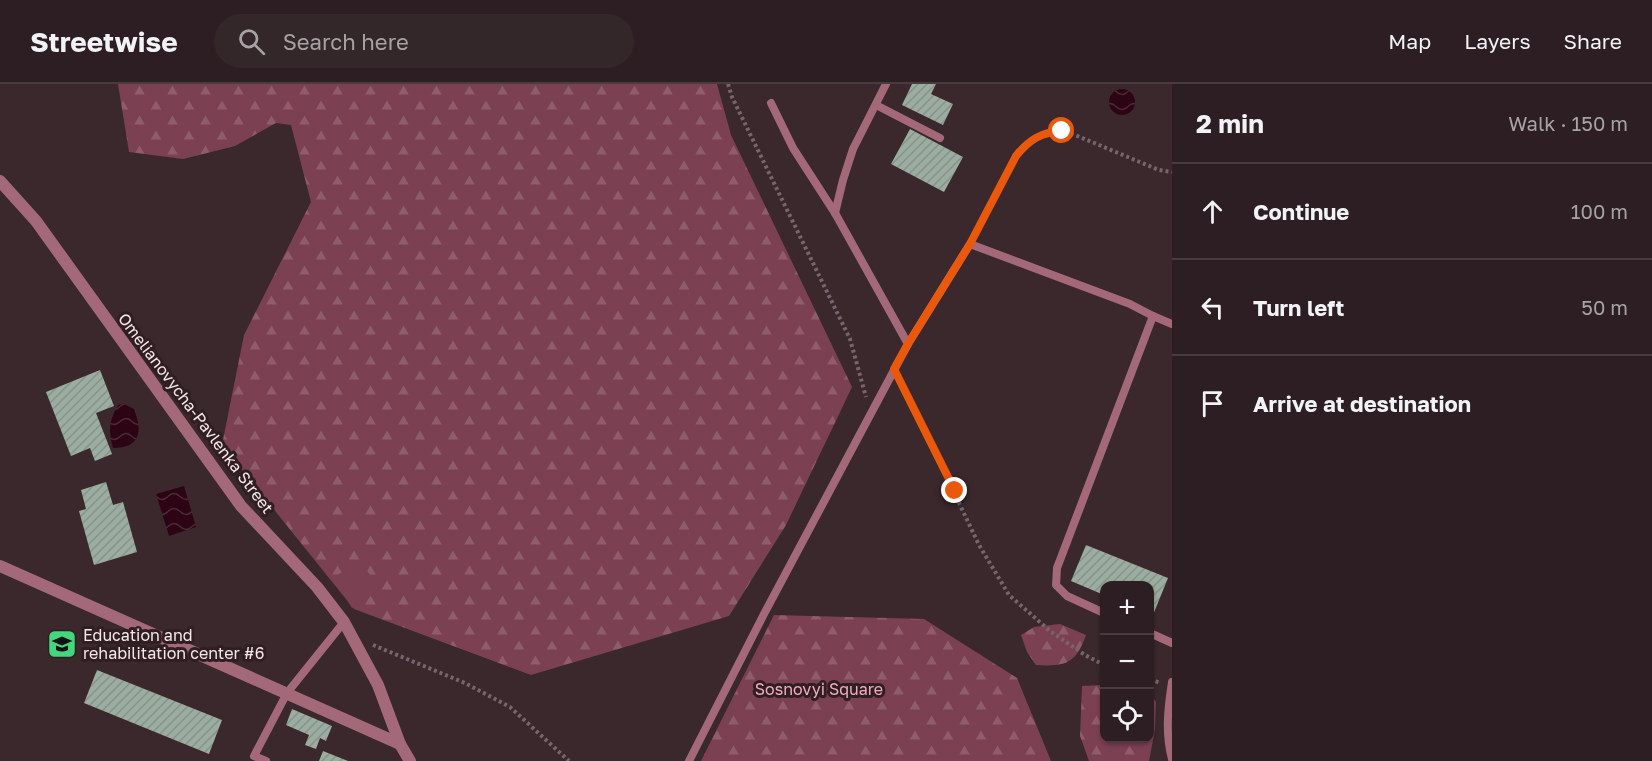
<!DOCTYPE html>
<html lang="en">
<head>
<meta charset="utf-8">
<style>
  body { margin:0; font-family:"Golos Text",sans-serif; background:#34272a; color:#f1f3f6 }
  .controls { position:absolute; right:18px; bottom:18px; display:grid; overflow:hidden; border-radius:12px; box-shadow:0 2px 4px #0004 }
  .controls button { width:54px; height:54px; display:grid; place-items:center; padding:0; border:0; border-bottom:2px solid #483c40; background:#2c1e22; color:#f1f3f6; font:30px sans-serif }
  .stop { position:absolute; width:18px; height:18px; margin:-14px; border:4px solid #ea580c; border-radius:50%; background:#fff }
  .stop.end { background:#ea580c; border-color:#fff; box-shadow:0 2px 6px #0008 }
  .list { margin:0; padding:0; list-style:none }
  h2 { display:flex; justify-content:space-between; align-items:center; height:78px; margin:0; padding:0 24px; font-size:26px }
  h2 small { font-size:20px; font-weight:400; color:#a6a2a5 }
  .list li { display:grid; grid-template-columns:39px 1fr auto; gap:18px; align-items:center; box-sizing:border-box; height:96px; padding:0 24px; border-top:2px solid #483c40 }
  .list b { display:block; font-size:22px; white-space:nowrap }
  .list em { font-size:20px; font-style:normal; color:#a6a2a5 }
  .icon { flex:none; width:33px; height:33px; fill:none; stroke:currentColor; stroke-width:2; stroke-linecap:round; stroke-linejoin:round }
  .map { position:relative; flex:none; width:1172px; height:677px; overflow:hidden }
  header { display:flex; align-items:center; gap:36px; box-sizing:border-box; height:84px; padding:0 30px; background:#2c1e22; border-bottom:2px solid #483c40 }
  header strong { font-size:28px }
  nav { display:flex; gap:33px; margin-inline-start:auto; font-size:21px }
  .search { width:420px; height:54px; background:#34272a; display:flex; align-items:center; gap:15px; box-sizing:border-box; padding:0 21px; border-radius:33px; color:#a6a2a5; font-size:22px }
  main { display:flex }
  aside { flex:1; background:#2c1e22 }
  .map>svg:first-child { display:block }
  .forest { fill:url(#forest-firs) }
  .green { fill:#7c4053 }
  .water { fill:url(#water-waves) }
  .building { fill:url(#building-hatch) }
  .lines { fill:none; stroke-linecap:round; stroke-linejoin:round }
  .path { stroke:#76656a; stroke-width:4; stroke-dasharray:3 3; stroke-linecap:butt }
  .service { stroke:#a36979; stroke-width:8 }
  .minor { stroke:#a36979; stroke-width:12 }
  .tertiary { stroke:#a36979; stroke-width:12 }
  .route { stroke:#ea580c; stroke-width:8 }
  .labels { text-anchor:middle; stroke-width:6; stroke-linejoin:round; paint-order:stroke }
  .street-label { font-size:16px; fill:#f5e8eb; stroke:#301e23 }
  .poi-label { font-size:16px; fill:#f5e8eb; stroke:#301e23; text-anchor:start }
  .park-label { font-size:16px; fill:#f2adc0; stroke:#301e23 }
</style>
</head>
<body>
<header>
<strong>Streetwise</strong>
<div class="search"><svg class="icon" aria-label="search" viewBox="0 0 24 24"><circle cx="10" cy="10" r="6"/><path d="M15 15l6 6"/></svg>Search here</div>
<nav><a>Map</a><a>Layers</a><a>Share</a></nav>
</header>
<main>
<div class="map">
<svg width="1172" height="677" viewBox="0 0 1172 677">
  <defs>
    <pattern id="forest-firs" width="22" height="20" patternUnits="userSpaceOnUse" patternTransform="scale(1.5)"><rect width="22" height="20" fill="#7c4053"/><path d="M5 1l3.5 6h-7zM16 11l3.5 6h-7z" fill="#8f5c6c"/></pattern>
    <pattern id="water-waves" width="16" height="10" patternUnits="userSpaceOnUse" patternTransform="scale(1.5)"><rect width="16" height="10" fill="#2c0414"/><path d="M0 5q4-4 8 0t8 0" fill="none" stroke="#4b2936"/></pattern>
    <pattern id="building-hatch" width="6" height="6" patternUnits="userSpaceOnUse" patternTransform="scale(1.5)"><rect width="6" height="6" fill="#9bad9f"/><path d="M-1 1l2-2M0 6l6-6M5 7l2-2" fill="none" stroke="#879389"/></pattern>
  </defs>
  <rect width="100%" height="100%" fill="#3a282d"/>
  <g class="forest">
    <polygon points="118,0 717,0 731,51 852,303 786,441 729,532 531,591 354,525 222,361 244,251 311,118 291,41 276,39 235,62 183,75 129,68"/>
    <polygon points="774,531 924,535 1017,594 1051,677 701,677"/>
    <path d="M 1060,540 L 1086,551 C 1076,579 1066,583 1036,581 L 1027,568 L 1021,551 L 1034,543 Z"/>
    <polygon points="1104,601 1104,654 1150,654 1150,609 1156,618 1155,645 1149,677 1089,677 1080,652 1082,602"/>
  </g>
  <polygon class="green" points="360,476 380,506 352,524 333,494"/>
  <g class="water">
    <circle cx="1122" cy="18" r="13"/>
    <path d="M 124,320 L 134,325 C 143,348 140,364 113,364 C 108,347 109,337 118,321 Z"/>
    <polygon points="184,402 196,443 169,452 156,410"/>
  </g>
  <g class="building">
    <polygon points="912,0 936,0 931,10 953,20 943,41 902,21"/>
    <polygon points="910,45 963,73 944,108 891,80"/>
    <polygon points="100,286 114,322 96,329 112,370 95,377 90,364 71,372 46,308"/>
    <polygon points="106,398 113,421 123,418 137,468 94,481 79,427 86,425 81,406"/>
    <polygon points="1086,461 1168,494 1153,531 1150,529 1150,502 1104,502 1104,511 1071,497"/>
    <polygon points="97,586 222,636 209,670 84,619"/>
    <polygon points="292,625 332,642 326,657 320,654 316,665 305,661 309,651 286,641"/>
    <polygon points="323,667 348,677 319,677"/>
  </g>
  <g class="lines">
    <g class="path">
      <polyline points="728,0 732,13 850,255 866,313"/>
      <path d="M 976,149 L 1016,72 C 1033,51 1048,43 1075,51 L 1159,86 L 1172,88"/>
      <polyline points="902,299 979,461 1009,511 1050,547 1085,571 1104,581"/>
      <polyline points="373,561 465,599 510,623 569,677"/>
      <polyline points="1150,595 1160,599"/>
    </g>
    <g class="service">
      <polyline points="771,19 793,64 835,129 908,260"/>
      <polyline points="876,21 940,54"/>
      <polyline points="835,129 843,96 853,65 886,0"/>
      <polyline points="1104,529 1067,512 1056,501 1057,484 1153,232"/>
      <polyline points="1150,549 1172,559"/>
      <path d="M 1172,598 C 1168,624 1165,649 1172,675"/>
      <polyline points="266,677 254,672 287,609 344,538"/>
      <polyline points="689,677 764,530 908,260 970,160 1130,220 1153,232 1172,240"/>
    </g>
    <polyline class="minor" points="0,482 400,660"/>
    <polyline class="tertiary" points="0,97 36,137 241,422 317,503 344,538 378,601 400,660 410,677"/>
  </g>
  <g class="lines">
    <path class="route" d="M 955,407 L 894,285 L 908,260 L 970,160 L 1016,72 C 1029,56 1041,48 1062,47"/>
  </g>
  <defs>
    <g id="school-square" transform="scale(1.5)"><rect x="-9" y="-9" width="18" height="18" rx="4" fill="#41d77c" stroke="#301e23"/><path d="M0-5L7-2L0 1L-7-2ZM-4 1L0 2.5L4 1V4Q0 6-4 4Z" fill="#111"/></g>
  </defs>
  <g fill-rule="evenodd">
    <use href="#school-square" x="62" y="560"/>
  </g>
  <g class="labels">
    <g class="street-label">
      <text transform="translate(196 329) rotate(53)" y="6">Omelianovycha-Pavlenka Street</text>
    </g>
    <g class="poi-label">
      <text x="83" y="557">Education and<tspan x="83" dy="18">rehabilitation center #6</tspan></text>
    </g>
    <g class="park-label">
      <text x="819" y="611">Sosnovyi Square</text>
    </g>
  </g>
</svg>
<div class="controls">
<button>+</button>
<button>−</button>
<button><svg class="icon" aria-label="locate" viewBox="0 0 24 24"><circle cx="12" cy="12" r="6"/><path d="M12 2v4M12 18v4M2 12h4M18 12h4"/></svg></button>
</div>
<div class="stop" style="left:1062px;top:47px"></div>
<div class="stop end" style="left:955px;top:407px"></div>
</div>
<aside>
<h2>2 min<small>Walk · 150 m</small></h2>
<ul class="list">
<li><svg class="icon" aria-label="ahead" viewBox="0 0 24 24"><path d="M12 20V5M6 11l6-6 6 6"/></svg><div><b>Continue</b></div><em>100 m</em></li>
<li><svg class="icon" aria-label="left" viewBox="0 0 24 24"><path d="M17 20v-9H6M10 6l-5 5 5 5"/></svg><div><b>Turn left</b></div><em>50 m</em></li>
<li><svg class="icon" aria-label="arrive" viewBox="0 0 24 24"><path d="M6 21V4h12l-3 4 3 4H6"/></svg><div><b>Arrive at destination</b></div></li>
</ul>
</aside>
</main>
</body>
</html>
